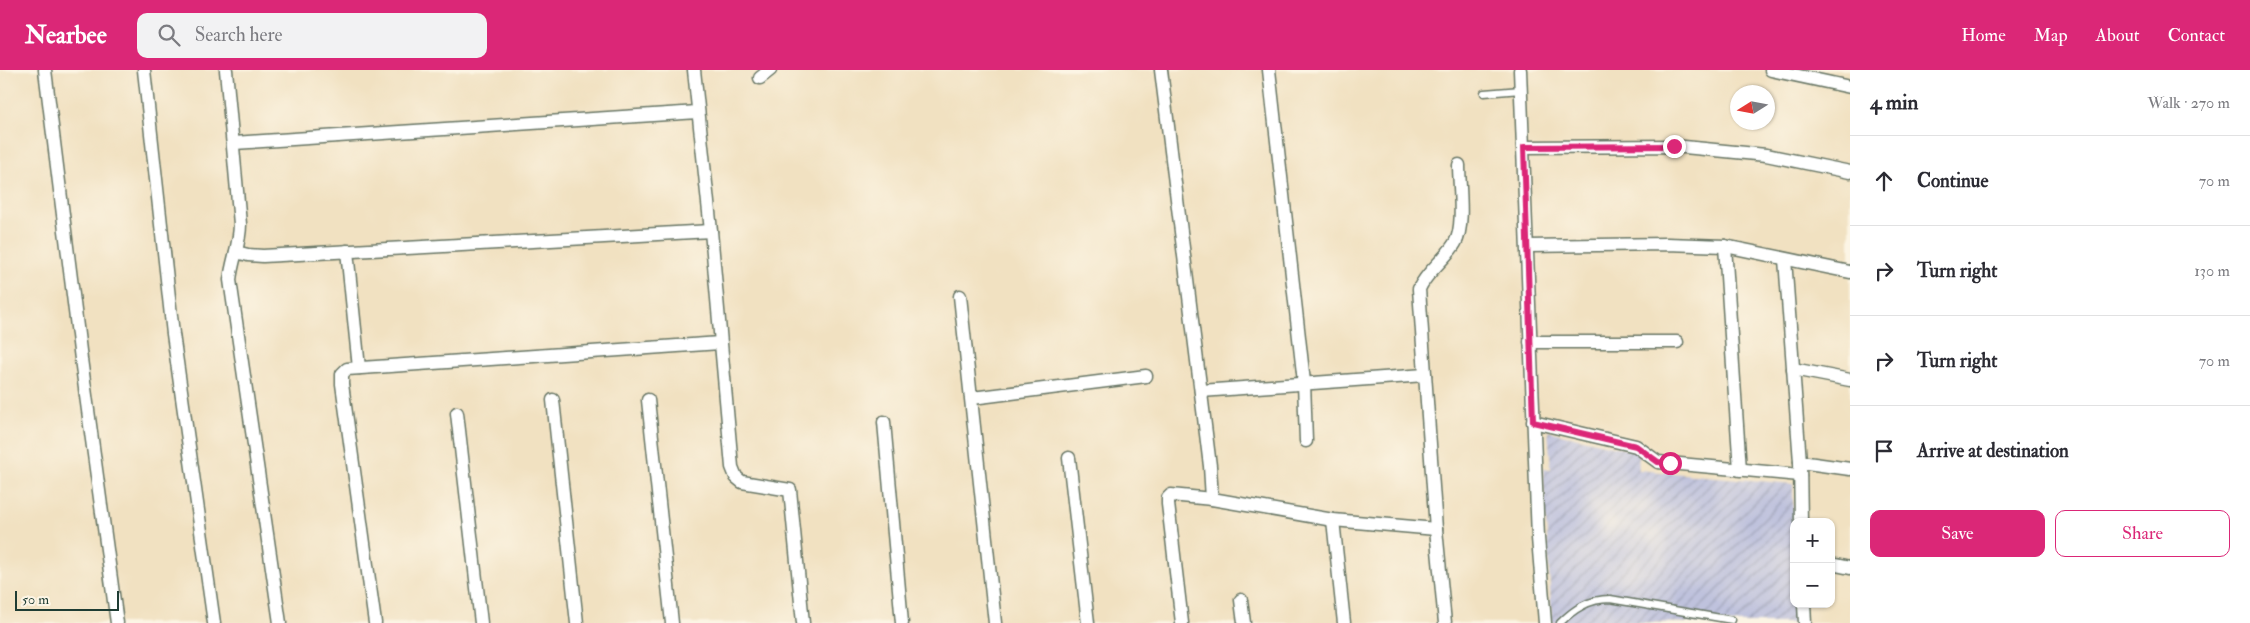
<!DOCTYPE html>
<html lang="en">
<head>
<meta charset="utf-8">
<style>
  body { margin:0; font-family:"IM FELL Double Pica",serif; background:#f2f2f3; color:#2b2b33 }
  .controls { position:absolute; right:15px; bottom:15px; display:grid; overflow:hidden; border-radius:10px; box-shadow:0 1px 4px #0004 }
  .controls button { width:45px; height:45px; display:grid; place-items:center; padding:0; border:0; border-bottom:1px solid #e1e1e2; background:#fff; color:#2b2b33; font:25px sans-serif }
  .compass { position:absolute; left:1730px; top:15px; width:45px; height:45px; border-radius:50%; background:#fff; box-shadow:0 1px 4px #0004; rotate:259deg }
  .scale { position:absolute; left:15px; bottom:12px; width:104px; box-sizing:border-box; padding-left:5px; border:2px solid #1f3d34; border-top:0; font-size:14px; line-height:18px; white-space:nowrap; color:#1f3d34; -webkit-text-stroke:4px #fcf5e5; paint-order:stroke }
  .stop { position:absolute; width:15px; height:15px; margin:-11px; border:4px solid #db2777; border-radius:50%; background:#fff }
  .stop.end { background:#db2777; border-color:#fff; box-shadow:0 1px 5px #0008 }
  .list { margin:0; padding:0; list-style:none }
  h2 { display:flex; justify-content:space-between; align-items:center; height:65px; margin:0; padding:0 20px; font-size:21px }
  h2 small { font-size:16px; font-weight:400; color:#7c7c81 }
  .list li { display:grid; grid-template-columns:32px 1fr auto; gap:15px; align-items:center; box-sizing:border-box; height:90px; padding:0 20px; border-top:1px solid #e1e1e2 }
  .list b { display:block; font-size:19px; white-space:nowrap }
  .list em { font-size:16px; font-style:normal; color:#7c7c81 }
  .actions { display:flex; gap:10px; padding:15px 20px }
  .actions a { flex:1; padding:11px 0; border:1px solid #db2777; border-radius:10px; text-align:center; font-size:18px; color:#db2777 }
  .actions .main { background:#db2777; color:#fff }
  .icon { flex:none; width:28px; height:28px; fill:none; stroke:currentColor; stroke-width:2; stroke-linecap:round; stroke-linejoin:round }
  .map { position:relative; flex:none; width:1850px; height:553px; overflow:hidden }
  header { display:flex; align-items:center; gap:30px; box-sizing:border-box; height:70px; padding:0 25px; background:#db2777; color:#fff }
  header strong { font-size:24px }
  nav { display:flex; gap:28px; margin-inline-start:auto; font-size:18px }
  .search { width:350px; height:45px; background:#f2f2f3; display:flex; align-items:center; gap:12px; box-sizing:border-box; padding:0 18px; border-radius:10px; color:#7c7c81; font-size:19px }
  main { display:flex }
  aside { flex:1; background:#fff }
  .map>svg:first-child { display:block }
  .industrial { fill:url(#industrial-furrows) }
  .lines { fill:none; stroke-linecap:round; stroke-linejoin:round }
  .lane-casing { stroke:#687665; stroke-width:9 }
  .street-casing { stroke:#687665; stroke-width:15 }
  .lane { stroke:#fff; stroke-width:6 }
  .street { stroke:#fff; stroke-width:12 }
  .route { stroke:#db2777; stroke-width:6 }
</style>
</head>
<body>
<header>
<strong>Nearbee</strong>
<div class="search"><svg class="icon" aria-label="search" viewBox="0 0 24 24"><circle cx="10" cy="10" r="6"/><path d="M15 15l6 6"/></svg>Search here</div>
<nav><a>Home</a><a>Map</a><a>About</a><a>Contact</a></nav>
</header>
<main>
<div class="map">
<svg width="1850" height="553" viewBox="0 0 1850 553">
  <defs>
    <pattern id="industrial-furrows" width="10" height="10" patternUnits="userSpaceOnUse" patternTransform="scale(1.25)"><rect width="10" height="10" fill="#bfc2dd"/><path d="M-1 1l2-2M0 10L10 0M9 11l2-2" fill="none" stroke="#9b9fb4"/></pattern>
  </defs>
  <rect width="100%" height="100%" fill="#fcf5e5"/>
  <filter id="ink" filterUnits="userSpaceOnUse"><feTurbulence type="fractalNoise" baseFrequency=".02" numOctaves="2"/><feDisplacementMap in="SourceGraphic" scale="10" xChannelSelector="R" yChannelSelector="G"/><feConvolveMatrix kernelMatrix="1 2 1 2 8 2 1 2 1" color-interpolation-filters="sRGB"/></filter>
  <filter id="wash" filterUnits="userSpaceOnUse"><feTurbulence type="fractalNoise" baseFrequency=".0096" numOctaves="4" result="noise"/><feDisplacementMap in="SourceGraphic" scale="20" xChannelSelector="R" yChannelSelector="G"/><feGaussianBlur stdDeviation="1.12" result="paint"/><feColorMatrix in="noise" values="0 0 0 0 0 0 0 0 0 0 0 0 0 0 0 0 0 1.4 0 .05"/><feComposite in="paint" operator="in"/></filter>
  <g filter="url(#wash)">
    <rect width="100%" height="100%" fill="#f1e1c1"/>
    <polygon class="industrial" points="1548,361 1638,382 1639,400 1793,414 1794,534 1798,534 1799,553 1552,552 1543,398 1551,399"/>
  </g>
  <g filter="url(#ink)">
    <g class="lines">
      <g class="lane-casing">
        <g id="lane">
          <polyline points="1484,23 1521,20"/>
          <path d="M 1560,553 C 1574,539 1589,529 1610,529 L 1732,550"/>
        </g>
      </g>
      <g class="street-casing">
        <g id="street">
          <polyline points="45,0 81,289 117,553"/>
          <polyline points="144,0 173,264 214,553"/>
          <path d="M 226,0 L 240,154 C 240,174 232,191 230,210 L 280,553"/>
          <polyline points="694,0 711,161 732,397 736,407 742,412 790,420 803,553"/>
          <polyline points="1161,0 1210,396 1212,429"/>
          <polyline points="1269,0 1304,312 1306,371"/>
          <polyline points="1520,0 1538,468 1545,553"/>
          <polyline points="1771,0 1850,17"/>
          <polyline points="760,8 770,0"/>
          <polyline points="234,73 698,42"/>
          <polyline points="1523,77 1674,76 1766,85 1850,102"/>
          <polyline points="1528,176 1667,174 1725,176 1850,202"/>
          <polyline points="1725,176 1740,400"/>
          <polyline points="347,181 359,298"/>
          <polyline points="236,182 248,185 263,186 711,161"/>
          <polyline points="1785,189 1800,392 1801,452"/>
          <polyline points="960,226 995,553"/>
          <polyline points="1530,272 1677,272"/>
          <polyline points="1793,299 1850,310"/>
          <polyline points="1201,321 1425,305"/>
          <polyline points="972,328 1146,306"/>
          <polyline points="553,330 577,553"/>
          <polyline points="648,330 672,553"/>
          <polyline points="457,343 481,553"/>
          <polyline points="884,352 902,553"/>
          <polyline points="1533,352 1636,376 1658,392 1800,405"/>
          <polyline points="1069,388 1088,553"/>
          <polyline points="1800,392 1850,399"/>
          <polyline points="1333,450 1344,553"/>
          <polyline points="1831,494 1850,498"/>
          <polyline points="1241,530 1244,553"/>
          <polyline points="1804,534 1805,553"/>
          <polyline points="375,553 342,314 342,304 347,299 720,273"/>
          <polyline points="1182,553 1168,434 1168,428 1171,425 1212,429 1333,450 1436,459"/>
          <path d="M 1445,553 L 1436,459 L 1419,219 C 1427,201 1444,191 1455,173 C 1465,157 1459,115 1459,95"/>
        </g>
      </g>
      <use href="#lane" class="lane"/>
      <use href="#street" class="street"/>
    </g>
  </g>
  <g class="lines" filter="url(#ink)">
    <polyline class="route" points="1670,393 1658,392 1636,376 1533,352 1524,77 1674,76"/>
  </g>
</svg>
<div class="controls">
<button>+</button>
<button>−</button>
</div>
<svg class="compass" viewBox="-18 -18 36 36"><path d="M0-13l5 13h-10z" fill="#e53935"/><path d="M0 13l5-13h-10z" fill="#7c7c81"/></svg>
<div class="scale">50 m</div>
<div class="stop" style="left:1670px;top:393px"></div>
<div class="stop end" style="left:1674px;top:76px"></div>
</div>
<aside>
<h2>4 min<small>Walk · 270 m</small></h2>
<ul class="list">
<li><svg class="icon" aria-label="ahead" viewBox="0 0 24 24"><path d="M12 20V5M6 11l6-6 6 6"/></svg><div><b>Continue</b></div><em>70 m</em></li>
<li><svg class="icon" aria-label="right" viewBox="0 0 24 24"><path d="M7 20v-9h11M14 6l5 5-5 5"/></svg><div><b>Turn right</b></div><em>130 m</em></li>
<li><svg class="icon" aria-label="right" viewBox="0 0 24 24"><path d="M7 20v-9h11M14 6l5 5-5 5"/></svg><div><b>Turn right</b></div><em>70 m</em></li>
<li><svg class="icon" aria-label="arrive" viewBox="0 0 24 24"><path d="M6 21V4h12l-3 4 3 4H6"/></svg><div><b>Arrive at destination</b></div></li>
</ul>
<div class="actions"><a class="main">Save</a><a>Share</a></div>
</aside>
</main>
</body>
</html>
